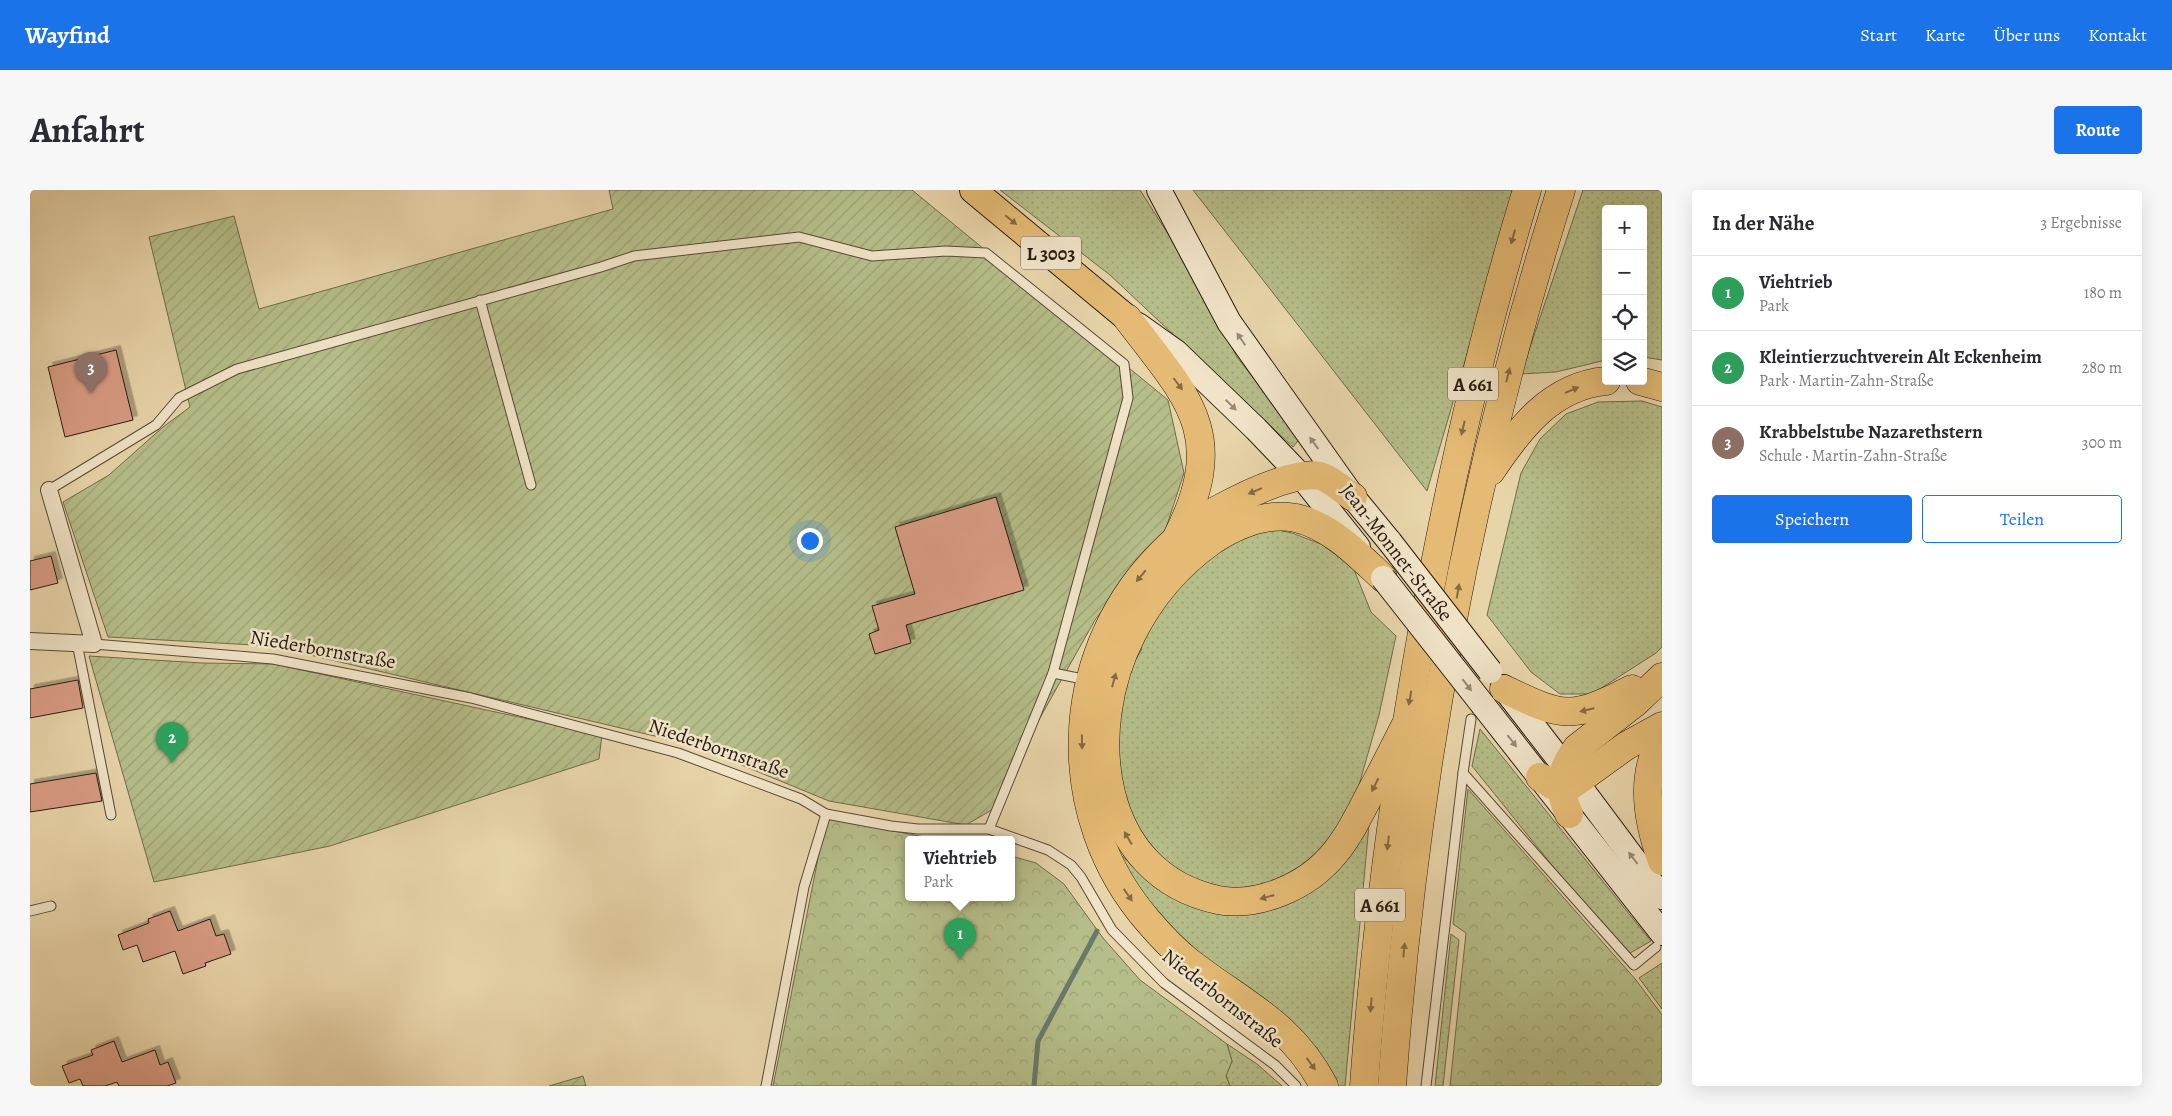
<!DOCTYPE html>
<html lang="de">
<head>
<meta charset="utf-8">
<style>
  body { margin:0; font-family:Alegreya,serif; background:#f7f7f7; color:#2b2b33 }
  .controls { position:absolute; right:15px; top:15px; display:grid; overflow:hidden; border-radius:5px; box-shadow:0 5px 20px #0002 }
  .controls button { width:45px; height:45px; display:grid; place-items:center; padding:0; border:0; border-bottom:1px solid #e1e1e2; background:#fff; color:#2b2b33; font:25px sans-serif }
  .you { position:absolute; left:779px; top:350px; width:18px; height:18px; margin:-12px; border:4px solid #fff; border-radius:50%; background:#1a73e8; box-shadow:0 0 0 8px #1a73e833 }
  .badge { display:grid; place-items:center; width:32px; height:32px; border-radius:50%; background:#1a73e8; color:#fff; font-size:16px; font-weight:700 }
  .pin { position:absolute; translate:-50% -41px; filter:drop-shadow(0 1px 2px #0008) }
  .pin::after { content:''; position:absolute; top:26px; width:18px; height:15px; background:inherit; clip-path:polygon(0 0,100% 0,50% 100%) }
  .popup { position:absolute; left:875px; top:646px; width:110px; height:65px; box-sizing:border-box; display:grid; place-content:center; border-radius:5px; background:#fff; filter:drop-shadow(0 1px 4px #0005); font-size:16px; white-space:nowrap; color:#7c7c81 }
  .popup b { font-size:19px; color:#2b2b33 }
  .popup::after { content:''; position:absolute; left:50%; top:100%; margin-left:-10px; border:10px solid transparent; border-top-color:#fff }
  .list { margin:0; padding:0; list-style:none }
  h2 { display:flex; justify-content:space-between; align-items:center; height:65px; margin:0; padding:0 20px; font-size:21px }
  h2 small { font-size:16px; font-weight:400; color:#7c7c81 }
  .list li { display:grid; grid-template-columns:32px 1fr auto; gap:15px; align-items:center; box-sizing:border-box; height:75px; padding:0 20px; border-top:1px solid #e1e1e2 }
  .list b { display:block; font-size:19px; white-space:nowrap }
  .list p { margin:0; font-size:16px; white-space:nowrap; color:#7c7c81 }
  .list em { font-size:16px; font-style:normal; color:#7c7c81 }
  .actions { display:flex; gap:10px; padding:15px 20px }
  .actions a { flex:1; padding:11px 0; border:1px solid #1a73e8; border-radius:5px; text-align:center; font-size:18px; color:#1a73e8 }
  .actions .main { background:#1a73e8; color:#fff }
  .icon { flex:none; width:28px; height:28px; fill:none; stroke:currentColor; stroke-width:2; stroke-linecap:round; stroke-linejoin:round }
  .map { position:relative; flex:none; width:1632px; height:896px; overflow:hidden; border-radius:5px }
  header { display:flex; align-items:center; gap:30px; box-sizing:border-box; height:70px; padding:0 25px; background:#1a73e8; color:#fff }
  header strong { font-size:24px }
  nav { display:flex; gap:28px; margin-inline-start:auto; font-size:18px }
  .intro { display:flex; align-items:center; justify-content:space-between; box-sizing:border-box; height:120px; padding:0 30px }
  h1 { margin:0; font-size:35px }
  .button { padding:12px 22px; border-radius:5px; background:#1a73e8; color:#fff; font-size:18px; font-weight:700 }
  main { display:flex; gap:30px; padding:0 30px }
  aside { flex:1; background:#fff; border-radius:5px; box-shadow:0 5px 20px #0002 }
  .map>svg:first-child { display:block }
  .grass { fill:url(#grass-dots); stroke:#6e6c4c }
  .forest { fill:url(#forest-crowns); stroke:#6e6c4c }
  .garden { fill:url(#garden-furrows); stroke:#6e6c4c }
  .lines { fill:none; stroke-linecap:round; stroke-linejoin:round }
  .stream { stroke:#6a796c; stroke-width:5 }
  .building { fill:#d99c84; stroke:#271b11; filter:url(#shadow) }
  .lane-casing { stroke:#574937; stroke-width:11 }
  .street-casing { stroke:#574937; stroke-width:18 }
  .secondary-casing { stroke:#271b11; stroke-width:26 }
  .primary-casing { stroke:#271b11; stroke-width:28 }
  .highway-casing { stroke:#271b11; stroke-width:29 }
  .lane { stroke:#f0e3c7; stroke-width:9 }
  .street { stroke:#f0e3c7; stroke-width:16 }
  .secondary { stroke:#f0e3c7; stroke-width:24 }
  .primary { stroke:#e4ba74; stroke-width:26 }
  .highway { stroke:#e4ba74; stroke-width:28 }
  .secondary-bridge-casing { stroke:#271b11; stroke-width:26; stroke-linecap:butt }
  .secondary-bridge { stroke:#f0e3c7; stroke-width:24 }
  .oneway { fill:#866a42 }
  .oneway2 { fill:#968975 }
  .labels { text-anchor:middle; stroke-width:5; stroke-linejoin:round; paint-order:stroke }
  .shield { fill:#f0e3c7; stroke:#635748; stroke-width:1 }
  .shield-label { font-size:19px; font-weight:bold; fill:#271b11 }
  .street-label { font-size:20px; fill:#271b11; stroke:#f0e3c7 }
</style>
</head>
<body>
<header>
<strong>Wayfind</strong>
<nav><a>Start</a><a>Karte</a><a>Über uns</a><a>Kontakt</a></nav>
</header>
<div class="intro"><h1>Anfahrt</h1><a class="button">Route</a></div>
<main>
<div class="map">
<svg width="1632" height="896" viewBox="0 0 1632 896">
  <defs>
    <pattern id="grass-dots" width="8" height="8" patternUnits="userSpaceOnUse" patternTransform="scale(1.25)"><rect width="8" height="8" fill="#b5bd88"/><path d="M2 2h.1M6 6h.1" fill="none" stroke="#9ca274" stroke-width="1.8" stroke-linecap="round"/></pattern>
    <pattern id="forest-crowns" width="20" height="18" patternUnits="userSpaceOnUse" patternTransform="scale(1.25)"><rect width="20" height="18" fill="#b5bd88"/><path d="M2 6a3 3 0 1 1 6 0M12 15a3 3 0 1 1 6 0" fill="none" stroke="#9ca274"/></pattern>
    <pattern id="garden-furrows" width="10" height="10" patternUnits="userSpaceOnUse" patternTransform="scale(1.25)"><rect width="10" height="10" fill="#b5bd88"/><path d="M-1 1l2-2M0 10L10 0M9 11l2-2" fill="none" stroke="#9ca274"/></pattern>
    <filter id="shadow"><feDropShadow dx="4.5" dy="-4.5" stdDeviation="0" flood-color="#0004"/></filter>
  </defs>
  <rect width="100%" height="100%" fill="#e8d4a9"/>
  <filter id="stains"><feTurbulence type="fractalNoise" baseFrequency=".004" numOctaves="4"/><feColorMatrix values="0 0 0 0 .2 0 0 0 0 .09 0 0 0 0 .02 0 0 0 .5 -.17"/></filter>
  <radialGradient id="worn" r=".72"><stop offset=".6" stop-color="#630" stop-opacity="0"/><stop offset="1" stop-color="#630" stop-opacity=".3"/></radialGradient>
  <g class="grass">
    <polygon points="970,0 1110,0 1156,72 1207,167 1270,248 1263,257 1080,85"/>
    <polygon points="1163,0 1485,0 1397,301"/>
    <polygon points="1553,0 1632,0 1632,170 1613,167 1613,19 1576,19 1576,170 1526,182 1491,184"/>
    <polygon points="1612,211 1632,217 1632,457 1626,463 1562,504 1530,504 1501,482 1457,425 1491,283 1510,249 1536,224 1568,212"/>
    <polygon points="1243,339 1262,343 1291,354 1323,377 1341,422 1366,446 1349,525 1327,602 1303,649 1274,680 1237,699 1200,701 1163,691 1130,673 1089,616 1088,529 1102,476 1112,459 1106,456 1117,435 1176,367 1217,347"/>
    <polygon points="1450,539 1621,751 1595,766 1442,576"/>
    <polygon points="1340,624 1315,896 1304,896 1200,789 1123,724 1086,661 1116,686 1246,718"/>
    <polygon points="1421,744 1429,750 1413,896 1405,896"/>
    <polygon points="1632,773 1632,819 1609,788"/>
    <polygon points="1197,854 1227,874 1252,896 1200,896 1196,886 1202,871"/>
  </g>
  <g class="forest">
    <polygon points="1438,599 1606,790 1632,825 1632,896 1420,896 1436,743 1423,734"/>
    <polygon points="796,628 910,650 879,650 879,708 981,708 981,666 1006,673 1034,694 1073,748 1110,790 1197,854 1202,871 1196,886 1200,896 743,896"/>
  </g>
  <g class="garden">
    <polygon points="579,0 882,0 1138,210 1154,283 1135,341 1065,430 988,567 965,618 936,635 799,611 663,555 242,456 78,447 33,312 79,285 133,237 160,217 119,47 204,26 229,119 583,19"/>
    <polygon points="59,466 172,473 244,474 572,545 569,569 300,656 124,692"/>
    <polygon points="553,886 556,896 519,896"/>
  </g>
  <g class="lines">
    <polyline class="stream" points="1004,896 1008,851 1067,741"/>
  </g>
  <g class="building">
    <polygon points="86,160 103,230 35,247 18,177"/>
    <polygon points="966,307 994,400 876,435 881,453 845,464 839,444 849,440 842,416 885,404 865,337"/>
    <polygon points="21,366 28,393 0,400 0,371"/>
    <polygon points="48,490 53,518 0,528 0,499"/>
    <polygon points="66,583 72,611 0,622 0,594"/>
    <polygon points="140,721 148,741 180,729 186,746 194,744 201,764 175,773 176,776 153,784 145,761 113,772 107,755 93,760 88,745 119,733 118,729"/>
    <polygon points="84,851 92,872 125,860 130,875 138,872 146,893 137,896 89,896 87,892 75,896 53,896 50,889 39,893 32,876 63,865 61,860"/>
  </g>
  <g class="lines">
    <g class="lane-casing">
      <g id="lane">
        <polyline points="450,110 501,295"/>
        <polyline points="19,300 126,235 149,208 207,179 571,77 604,66 769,47 842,66 916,61 956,63 1094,174 1098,208 1023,483 959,639"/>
        <polyline points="47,453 81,625"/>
        <polyline points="64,454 243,469 441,508 648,563 771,609 796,624 861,636 888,639 959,639 1018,660 1041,675 1051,687 1082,740 1134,793 1245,875 1266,896"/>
        <polyline points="1023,483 1048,488"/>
        <polyline points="1433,583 1441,529"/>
        <polyline points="0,721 21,716"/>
        <polyline points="736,896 774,697 796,624"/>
        <polyline points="1396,896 1433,583 1604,775 1626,757"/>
      </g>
    </g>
    <g class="street-casing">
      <polyline id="street" points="0,451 64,454 19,300"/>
    </g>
    <g class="secondary-casing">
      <g id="secondary">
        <polyline points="1129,0 1199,132 1323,307 1360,352"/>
        <polyline points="1108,135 1146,162 1226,239 1272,287 1328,357"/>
        <polyline points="1473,497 1535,577 1632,707"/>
        <polyline points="1453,515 1632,743"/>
      </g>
    </g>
    <g class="primary-casing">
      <polyline id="primary" points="943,0 1097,128"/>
    </g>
    <g class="highway-casing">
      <g id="highway">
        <path d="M 1097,128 C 1157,207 1199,243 1148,345"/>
        <polyline points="1610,191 1632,197"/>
        <path d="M 1461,281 C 1489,239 1521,196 1576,191"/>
        <path d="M 1353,388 C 1328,365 1301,336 1266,328 C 1236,322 1208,334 1183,350 C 1149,374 1121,406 1102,444 C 1053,538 1066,684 1188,710 C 1209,714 1231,710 1251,702 C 1301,682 1318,647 1341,602 C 1353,580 1364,558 1375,536"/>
        <path d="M 1474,499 C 1534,528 1542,530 1602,499"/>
        <path d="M 1632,549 C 1609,586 1618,633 1632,671"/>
        <polyline points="1510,587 1522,595 1531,597 1542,595 1596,556 1632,536"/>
        <path d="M 1539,624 C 1527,597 1529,582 1547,558 L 1606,512 L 1632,487"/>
        <path d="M 1294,896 C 1261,832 1211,813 1158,771 C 1143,759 1130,745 1118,731 C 1027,626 1032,469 1126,369 C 1145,349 1164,332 1187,320 C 1211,307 1263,281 1290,286 C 1301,289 1313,300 1323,307"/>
        <path d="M 1334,896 C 1345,741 1366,589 1393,437 C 1420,289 1453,143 1497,0"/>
        <path d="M 1362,896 C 1384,592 1439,291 1531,0"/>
      </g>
    </g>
    <use href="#lane" class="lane"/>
    <use href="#street" class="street"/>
    <use href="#secondary" class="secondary"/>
    <use href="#primary" class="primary"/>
    <use href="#highway" class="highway"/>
    <g class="secondary-bridge-casing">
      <g id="secondary-bridge">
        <polyline points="1360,352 1460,481"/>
        <polyline points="1353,388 1453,515"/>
      </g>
    </g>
    <use href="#secondary-bridge" class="secondary-bridge"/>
  </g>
  <defs><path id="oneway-solid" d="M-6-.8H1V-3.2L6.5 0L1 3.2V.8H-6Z" transform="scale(1.25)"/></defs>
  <g class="oneway">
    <use href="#oneway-solid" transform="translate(981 30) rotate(39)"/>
    <use href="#oneway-solid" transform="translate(1483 47) rotate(106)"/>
    <use href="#oneway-solid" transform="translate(1478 185) rotate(-76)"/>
    <use href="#oneway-solid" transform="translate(1148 194) rotate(53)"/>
    <use href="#oneway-solid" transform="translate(1542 200) rotate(-23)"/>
    <use href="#oneway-solid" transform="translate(1433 238) rotate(103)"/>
    <use href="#oneway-solid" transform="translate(1225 301) rotate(157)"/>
    <use href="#oneway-solid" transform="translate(1111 386) rotate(130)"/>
    <use href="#oneway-solid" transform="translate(1428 401) rotate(-80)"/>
    <use href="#oneway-solid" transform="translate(1084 490) rotate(-75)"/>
    <use href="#oneway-solid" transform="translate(1380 508) rotate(100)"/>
    <use href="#oneway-solid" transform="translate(1557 520) rotate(167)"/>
    <use href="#oneway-solid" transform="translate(1052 552) rotate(89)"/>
    <use href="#oneway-solid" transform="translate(1345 595) rotate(117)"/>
    <use href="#oneway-solid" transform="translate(1098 648) rotate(-121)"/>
    <use href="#oneway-solid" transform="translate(1358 653) rotate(97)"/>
    <use href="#oneway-solid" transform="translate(1098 705) rotate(55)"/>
    <use href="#oneway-solid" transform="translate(1237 707) rotate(164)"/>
    <use href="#oneway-solid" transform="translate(1374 760) rotate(-85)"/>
    <use href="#oneway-solid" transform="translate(1341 815) rotate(95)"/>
    <use href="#oneway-solid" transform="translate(1281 874) rotate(54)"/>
  </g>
  <g class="oneway2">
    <use href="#oneway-solid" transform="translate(1211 149) rotate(-124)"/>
    <use href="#oneway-solid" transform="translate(1201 215) rotate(44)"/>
    <use href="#oneway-solid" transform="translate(1284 253) rotate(-126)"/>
    <use href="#oneway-solid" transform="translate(1437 495) rotate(52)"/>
    <use href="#oneway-solid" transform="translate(1482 551) rotate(52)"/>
    <use href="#oneway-solid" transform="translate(1603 668) rotate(-127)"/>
  </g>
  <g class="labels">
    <g class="shield">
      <rect x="991" y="46.5" width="60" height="33" rx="4"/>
      <rect x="1418" y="177.5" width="50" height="33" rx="4"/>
      <rect x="1325" y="698.5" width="50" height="33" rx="4"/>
    </g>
    <g class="shield-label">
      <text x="1021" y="70">L 3003</text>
      <text x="1443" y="201">A 661</text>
      <text x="1350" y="722">A 661</text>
    </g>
    <g class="street-label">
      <text transform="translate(1367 362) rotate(52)" y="7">Jean-Monnet-Straße</text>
      <text transform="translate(293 459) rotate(10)" y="7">Niederbornstraße</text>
      <text transform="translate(689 558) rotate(19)" y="7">Niederbornstraße</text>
      <text transform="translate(1193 808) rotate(38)" y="7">Niederbornstraße</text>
    </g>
  </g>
  <rect width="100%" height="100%" filter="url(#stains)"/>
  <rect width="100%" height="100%" fill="url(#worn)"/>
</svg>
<div class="controls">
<button>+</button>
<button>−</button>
<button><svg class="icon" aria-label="locate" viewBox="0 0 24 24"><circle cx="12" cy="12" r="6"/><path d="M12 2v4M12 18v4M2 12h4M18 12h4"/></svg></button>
<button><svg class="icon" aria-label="layers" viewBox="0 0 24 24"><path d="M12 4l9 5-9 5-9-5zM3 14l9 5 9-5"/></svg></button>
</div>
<div class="you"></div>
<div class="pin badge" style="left:930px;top:769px;background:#2e9e5b">1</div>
<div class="popup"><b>Viehtrieb</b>Park</div>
<div class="pin badge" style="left:142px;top:573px;background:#2e9e5b">2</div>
<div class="pin badge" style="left:61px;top:203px;background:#8d6e63">3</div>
</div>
<aside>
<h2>In der Nähe<small>3 Ergebnisse</small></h2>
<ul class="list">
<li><span class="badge" style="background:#2e9e5b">1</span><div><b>Viehtrieb</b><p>Park</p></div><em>180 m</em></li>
<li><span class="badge" style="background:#2e9e5b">2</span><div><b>Kleintierzuchtverein Alt Eckenheim</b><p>Park · Martin-Zahn-Straße</p></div><em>280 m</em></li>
<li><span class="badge" style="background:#8d6e63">3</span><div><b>Krabbelstube Nazarethstern</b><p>Schule · Martin-Zahn-Straße</p></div><em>300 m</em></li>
</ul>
<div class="actions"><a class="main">Speichern</a><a>Teilen</a></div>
</aside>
</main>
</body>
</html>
